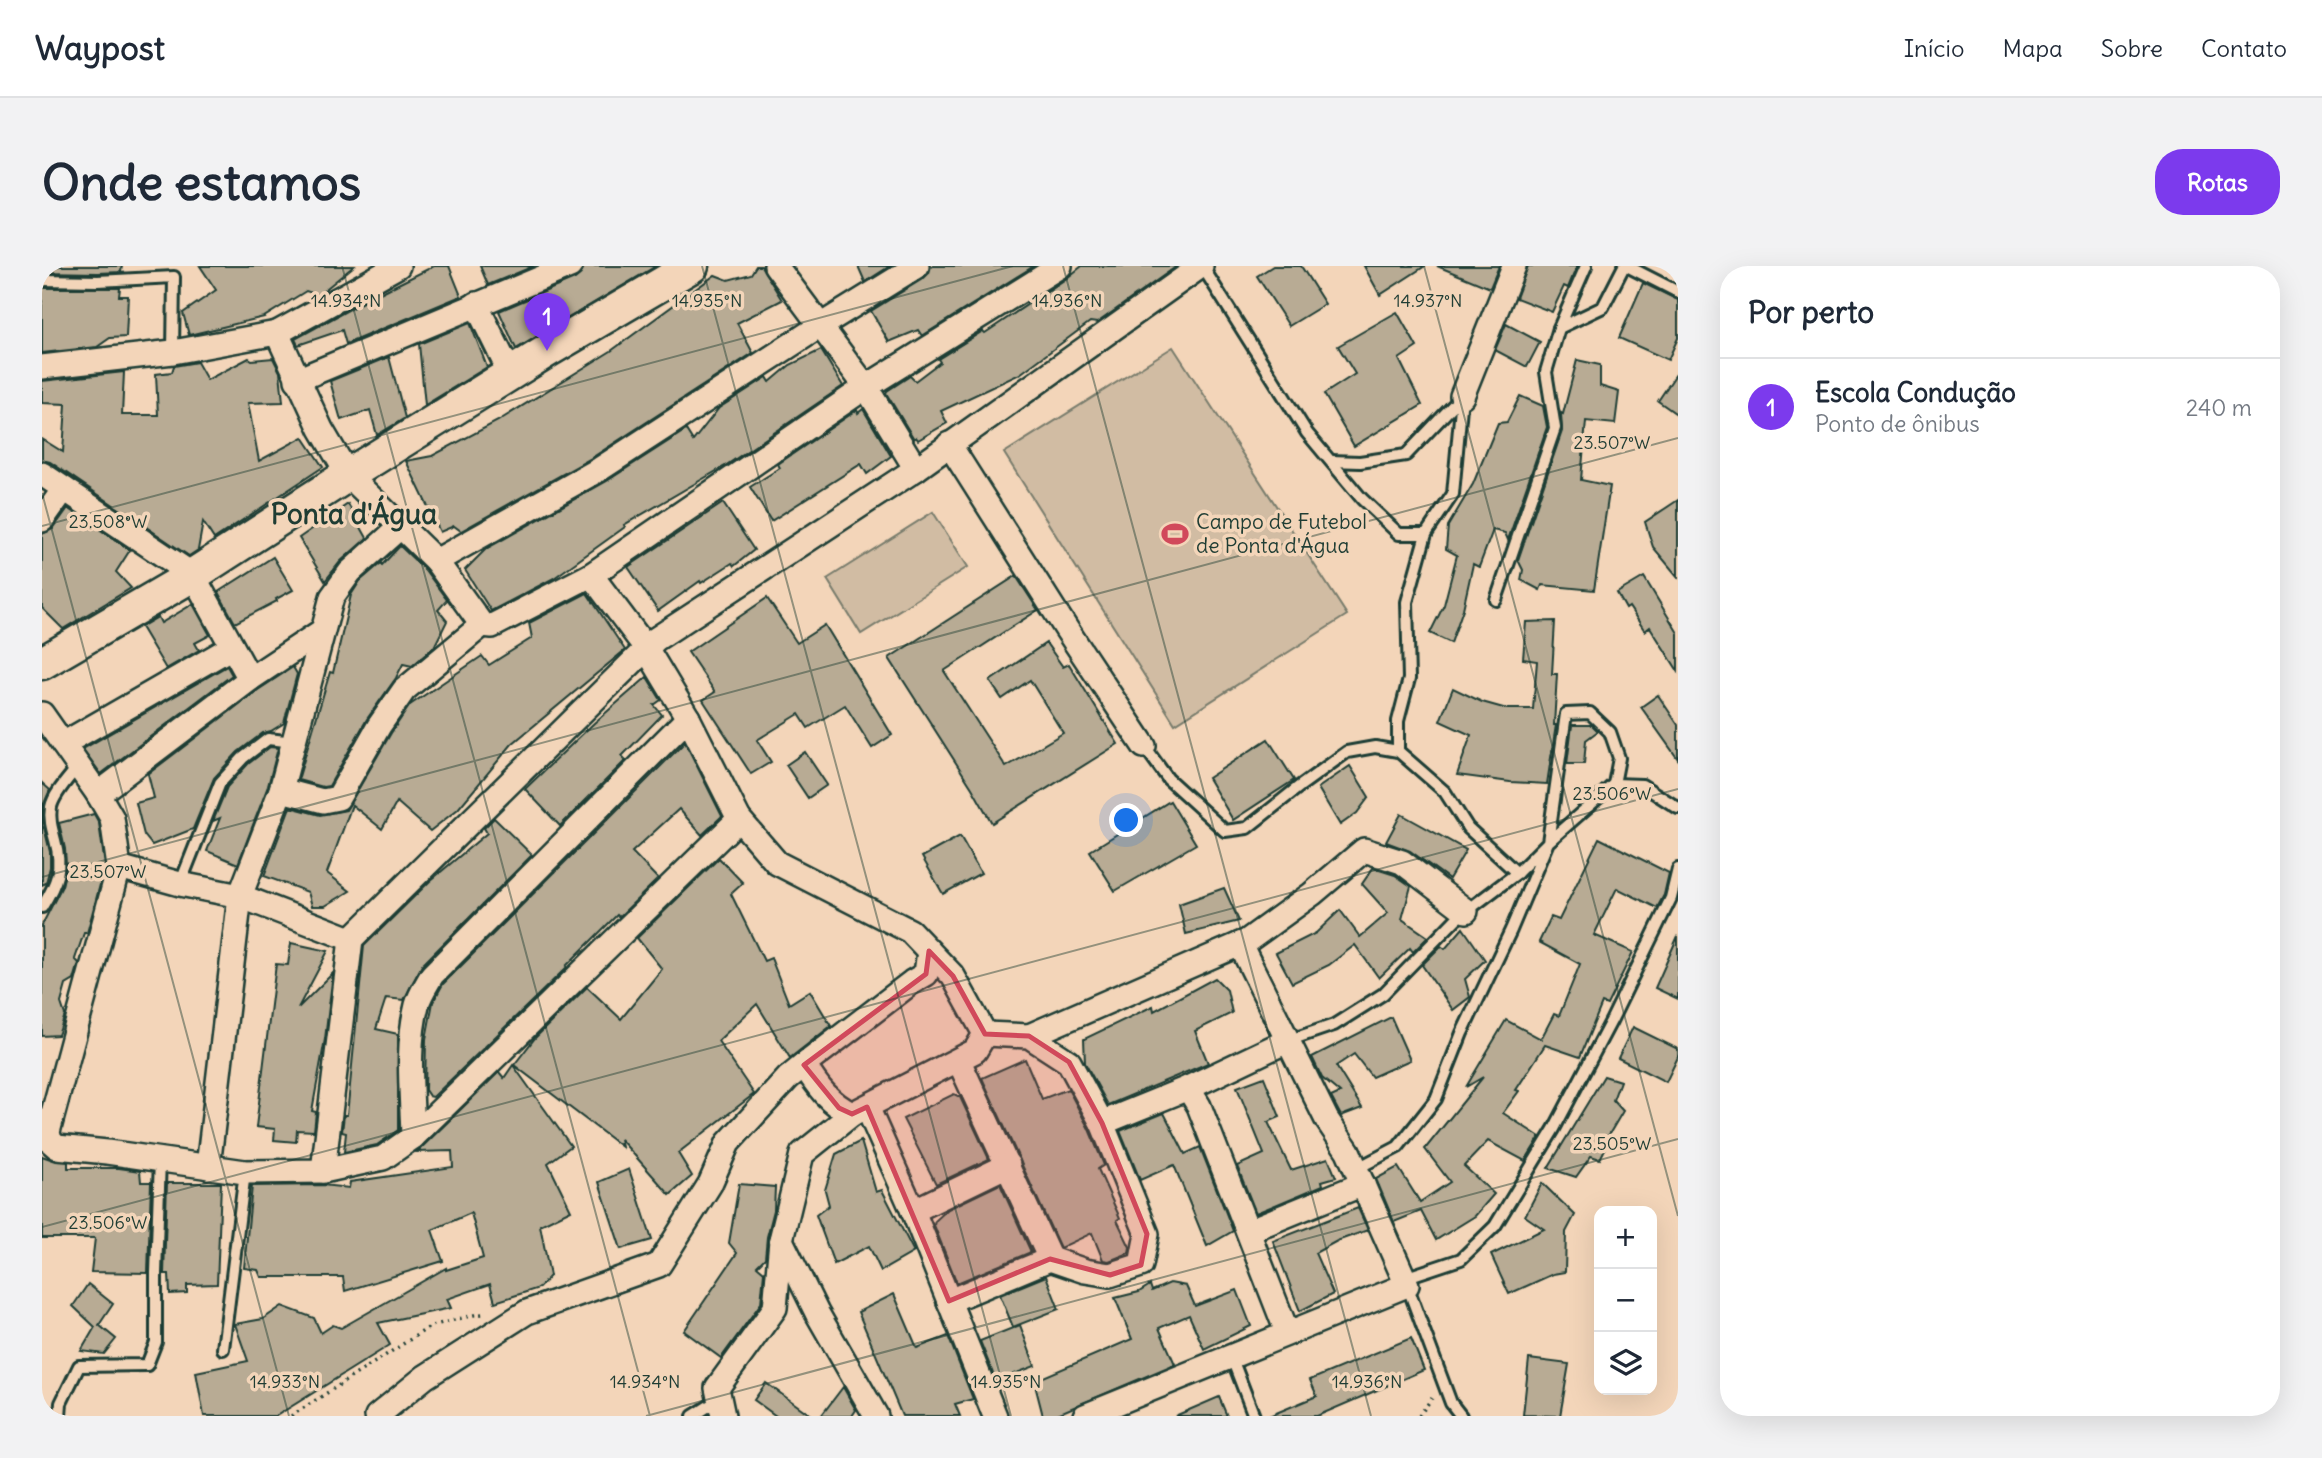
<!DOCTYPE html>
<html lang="pt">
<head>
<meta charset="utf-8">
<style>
  body { margin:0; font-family:Delius,sans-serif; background:#f2f2f3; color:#1f2937 }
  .controls { position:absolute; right:21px; bottom:21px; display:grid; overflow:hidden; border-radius:14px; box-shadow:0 7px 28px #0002 }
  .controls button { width:63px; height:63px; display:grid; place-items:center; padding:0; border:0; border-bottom:2px solid #e0e1e3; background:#fff; color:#1f2937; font:35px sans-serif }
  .you { position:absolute; left:1085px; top:555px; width:24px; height:24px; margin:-18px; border:5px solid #fff; border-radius:50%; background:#1a73e8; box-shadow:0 0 0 10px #1a73e833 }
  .badge { display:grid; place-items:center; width:46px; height:46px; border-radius:50%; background:#7c3aed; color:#fff; font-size:23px; font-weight:700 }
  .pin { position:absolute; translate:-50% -58px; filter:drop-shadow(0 2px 4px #0008) }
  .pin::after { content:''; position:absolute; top:37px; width:24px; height:21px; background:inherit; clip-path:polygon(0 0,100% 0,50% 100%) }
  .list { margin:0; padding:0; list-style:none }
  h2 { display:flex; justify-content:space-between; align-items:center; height:91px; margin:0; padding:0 28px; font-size:30px }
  h2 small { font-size:23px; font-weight:400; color:#747a83 }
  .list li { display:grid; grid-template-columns:46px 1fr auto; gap:21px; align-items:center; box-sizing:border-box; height:98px; padding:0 28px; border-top:2px solid #e0e1e3 }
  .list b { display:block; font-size:26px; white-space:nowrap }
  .list p { margin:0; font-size:23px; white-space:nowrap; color:#747a83 }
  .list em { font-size:23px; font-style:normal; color:#747a83 }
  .icon { flex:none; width:38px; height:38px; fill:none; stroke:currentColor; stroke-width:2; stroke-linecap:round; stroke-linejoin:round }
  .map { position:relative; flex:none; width:1636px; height:1150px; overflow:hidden; border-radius:28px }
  header { display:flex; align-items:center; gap:42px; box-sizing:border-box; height:98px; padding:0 35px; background:#fff; border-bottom:2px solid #e0e1e3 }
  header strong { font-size:33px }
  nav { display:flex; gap:38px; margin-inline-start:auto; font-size:24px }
  .intro { display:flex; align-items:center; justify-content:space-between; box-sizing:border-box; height:168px; padding:0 42px }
  h1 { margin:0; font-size:49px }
  .button { padding:18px 32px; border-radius:28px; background:#7c3aed; color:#fff; font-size:24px; font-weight:700 }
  main { display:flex; gap:42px; padding:0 42px }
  aside { flex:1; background:#fff; border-radius:28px; box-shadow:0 7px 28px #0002 }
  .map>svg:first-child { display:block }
  .green { fill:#d1bca3; stroke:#787c6c; stroke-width:2 }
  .building { fill:#b8ab94; stroke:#1f3d34; stroke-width:2 }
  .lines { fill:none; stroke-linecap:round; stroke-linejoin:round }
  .lane-casing { stroke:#1f3d34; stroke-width:16 }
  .street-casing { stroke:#1f3d34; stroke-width:28 }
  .secondary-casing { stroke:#1f3d34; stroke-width:37 }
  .path { stroke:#1f3d34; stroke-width:3.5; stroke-dasharray:2 5; stroke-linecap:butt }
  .lane { stroke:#f3d5b9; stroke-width:10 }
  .street { stroke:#f3d5b9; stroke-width:23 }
  .secondary { stroke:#f3d5b9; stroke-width:32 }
  .marked { fill:#d1495b; fill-opacity:0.2; stroke:#d1495b; stroke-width:5; stroke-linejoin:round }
  .ticks { fill:none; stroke:#1f3d34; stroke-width:2; stroke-opacity:0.45 }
  .labels { text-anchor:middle; stroke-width:7; stroke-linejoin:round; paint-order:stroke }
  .poi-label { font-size:21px; fill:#1f3d34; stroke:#f3d5b9; text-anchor:start }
  .district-label { font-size:28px; font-weight:bold; fill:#1f3d34; stroke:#f3d5b9 }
  .ticks-label { font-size:18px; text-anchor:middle; fill:#1f3d34; stroke:#f3d5b9; stroke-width:7; stroke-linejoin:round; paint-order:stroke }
</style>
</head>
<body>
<header>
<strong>Waypost</strong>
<nav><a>Início</a><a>Mapa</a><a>Sobre</a><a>Contato</a></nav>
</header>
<div class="intro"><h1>Onde estamos</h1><a class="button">Rotas</a></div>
<main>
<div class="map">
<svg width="1636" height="1150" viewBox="0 0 1636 1150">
  <rect width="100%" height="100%" fill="#f3d5b9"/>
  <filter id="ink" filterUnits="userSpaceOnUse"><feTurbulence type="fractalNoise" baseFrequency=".0143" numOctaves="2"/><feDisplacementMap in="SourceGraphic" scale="14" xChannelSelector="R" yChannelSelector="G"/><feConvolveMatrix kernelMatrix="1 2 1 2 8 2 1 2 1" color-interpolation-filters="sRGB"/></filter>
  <g filter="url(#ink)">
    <g class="green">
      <polygon points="1131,81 1305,349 1133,458 962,187"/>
      <polygon points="891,246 926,301 819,368 785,313"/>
    </g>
    <g class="building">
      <polygon points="0,0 80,0 79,6 56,7 0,6"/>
      <polygon points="158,0 312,0 280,26 276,29 264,25 222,51 147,69 141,47 174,24"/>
      <polygon points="392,0 407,0 419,30 304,78 300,64 256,79 253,73 324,34"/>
      <polygon points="438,0 492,0 446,19"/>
      <polygon points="542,0 614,0 474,83 457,45 533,13 539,8"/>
      <polygon points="714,0 719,0 740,34 695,57 711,87 551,191 419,265 412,260 398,266 364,195 390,190 456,155 569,85 673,9 686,14 709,8"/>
      <polygon points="816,0 848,0 823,16"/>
      <polygon points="889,0 992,0 880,70 876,64 847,76 829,45 882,12 887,7"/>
      <polygon points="1040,0 1135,0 1055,57 1048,56 978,108 899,145 905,157 876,174 874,171 872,173 844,127 845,125 868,110 873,115 898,96 896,93 941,65 943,67 1025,12"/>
      <polygon points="1231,0 1259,0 1283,38 1247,60 1215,10"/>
      <polygon points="1322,0 1383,0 1338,29"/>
      <polygon points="1395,0 1457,0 1448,22"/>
      <polygon points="1486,0 1535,0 1526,22 1522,20 1510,46 1474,32"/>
      <polygon points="1601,17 1636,34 1636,72 1626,94 1577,72"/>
      <polygon points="0,22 78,22 77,30 86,30 84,71 68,72 55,81 0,87"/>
      <polygon points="1355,46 1375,81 1357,93 1380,139 1312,180 1282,128 1313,108 1296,80"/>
      <polygon points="428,57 445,101 383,139 377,78"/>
      <polygon points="1464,58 1498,76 1485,101 1453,84"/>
      <polygon points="779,84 801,120 683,200 582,259 583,261 512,312 449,345 423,304 444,283 565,215 644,164 651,175 677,142 725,111 728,116 748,99"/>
      <polygon points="347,91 363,152 335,169 328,144 299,154 288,115"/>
      <polygon points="207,92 210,94 231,92 238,106 241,136 206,137 217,195 261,171 281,201 172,273 161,256 156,284 147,290 8,196 0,194 0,173 21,186 24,138 0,137 0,115 82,106 80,149 116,149 114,108 130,106 132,100 155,96 165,114"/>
      <polygon points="1535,94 1558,99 1558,120 1577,126 1573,158 1544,155 1539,214 1568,220 1552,324 1500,319 1498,324 1479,314 1481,304 1476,294 1520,165 1519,147 1521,148"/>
      <polygon points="1636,105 1636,149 1616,135"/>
      <polygon points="1478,130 1501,140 1505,161 1466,274 1463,267 1451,264 1437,301 1431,298 1421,343 1409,377 1388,367 1402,339 1415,289 1404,283 1406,260 1431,218 1456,157 1465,156"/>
      <polygon points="821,143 849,190 825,208 819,198 729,255 708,221 738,202 736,198 815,144 816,147"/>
      <polygon points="1636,234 1636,311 1611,281 1603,256"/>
      <polygon points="681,237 712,284 692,300 690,297 659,317 658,315 616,345 586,301"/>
      <polygon points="306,238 325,272 298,296 283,315 257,272"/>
      <polygon points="26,242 88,284 74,306 89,322 21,363 0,342 0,268 11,263"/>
      <polygon points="358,280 383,304 405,334 396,344 405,355 392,381 370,400 361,398 354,412 325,453 287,520 281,521 256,514 288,406 291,407 309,329 318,315 339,297 340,299"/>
      <polygon points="231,291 251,324 234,333 235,335 193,357 176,326"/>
      <polygon points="974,310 996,344 902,405 964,501 1021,467 988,414 960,433 948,415 1004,377 1021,401 1027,398 1076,478 950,557 930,522 847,392"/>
      <polygon points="1602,311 1636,367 1636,405 1608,361 1603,365 1587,341 1584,343 1575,327"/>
      <polygon points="545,327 583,384 470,478 416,543 388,565 355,536 340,563 310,539 285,607 308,625 283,640 270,640 266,626 222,610 248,541 278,549 304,544 349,467 368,439 440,390 447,399 490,372 487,357"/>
      <polygon points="725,332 755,377 783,359 850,469 830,482 803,439 766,462 757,448 715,474 729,496 709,508 661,434 673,426 646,386"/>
      <polygon points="151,338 168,369 153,377 157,384 124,403 99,361 116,351 119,357"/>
      <polygon points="1513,355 1510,408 1515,408 1512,459 1514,459 1505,518 1468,516 1415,509 1429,469 1398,455 1411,422 1440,436 1465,443 1491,443 1495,395 1481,393 1484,356"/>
      <polygon points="185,400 190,409 59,508 41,483"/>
      <polygon points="251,401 255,408 242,457 229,465 221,467 196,486 172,512 151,563 110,579 102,569 94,537 112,532 106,508 216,424"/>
      <polygon points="605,411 619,434 612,439 620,449 580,490 584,494 518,560 483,523 552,457"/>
      <polygon points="1616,429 1636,459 1636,493 1599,441"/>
      <polygon points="1530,459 1550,459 1556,465 1544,474 1542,498 1525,498"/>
      <polygon points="1226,473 1252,514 1191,554 1166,512"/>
      <polygon points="643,476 680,550 660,569 637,543 590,586 616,613 577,651 575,649 524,700 525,701 391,831 387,830 383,824 384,773 391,736 401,718"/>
      <polygon points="228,481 236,482 226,520 196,598 165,585 178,552 171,555 185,521 206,498"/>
      <polygon points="763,486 785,519 766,532 744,499"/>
      <polygon points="1308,500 1327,531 1315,547 1298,559 1276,522"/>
      <polygon points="0,517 8,524 1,540 0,561"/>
      <polygon points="1128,535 1154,578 1073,625 1048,585"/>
      <polygon points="52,548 57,557 63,600 45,667 42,667 33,693 37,697 32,714 24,719 19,737 23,749 16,769 0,770 0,659 20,620 24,602 23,583 17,557"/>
      <polygon points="1359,548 1424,584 1407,613 1368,585 1344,576"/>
      <polygon points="452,552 490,589 380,699 362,734 344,732 334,763 356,768 356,864 335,879 302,886 304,867 300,866 302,849 305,849 322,680 388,615 445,567 442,562"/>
      <polygon points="2,561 8,586 8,601 4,617 0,619 0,562"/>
      <polygon points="918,570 939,607 901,628 880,591"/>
      <polygon points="1557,572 1627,607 1622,629 1615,642 1575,622 1552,669 1591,686 1565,739 1560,737 1538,791 1503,779 1474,824 1477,825 1461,847 1498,871 1483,895 1446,875 1422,900 1452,928 1433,950 1394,974 1379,945 1352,956 1334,913 1356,901 1378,936 1408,916 1383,883 1441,811 1424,821 1464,754 1499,773 1512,748 1517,750 1538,698 1497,676 1509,651 1517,654"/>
      <polygon points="677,592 701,617 689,628 722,695 729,692 747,738 768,725 789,760 748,792 715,738 676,775 712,828 636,887 650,910 628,929 578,873 580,881 472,799 493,772 545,721 579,753 620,703 595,672"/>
      <polygon points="1331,602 1353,609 1369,620 1360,653 1386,671 1371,686 1368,682 1337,712 1313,679 1287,699 1250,717 1234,687 1274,667 1298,644 1318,671 1346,647 1320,618"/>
      <polygon points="1182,622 1197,655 1144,668 1137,638"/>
      <polygon points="1421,662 1443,694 1423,713 1428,731 1411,744 1380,699 1399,680 1403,683"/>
      <polygon points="1636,670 1636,733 1613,722"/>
      <polygon points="249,677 286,685 256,742 291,707 283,773 270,845 274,846 272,865 255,864 254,876 232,874 233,863 214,861 234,698 246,699"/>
      <polygon points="1173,712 1185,724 1190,747 1153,765 1166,797 1066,839 1043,797 1042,773 1111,740 1112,745"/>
      <polygon points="1349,751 1368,794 1330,811 1312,788 1294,800 1320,842 1299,850 1289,831 1298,827 1280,812 1270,791"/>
      <polygon points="1591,761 1636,783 1636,791 1624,816 1576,792"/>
      <polygon points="983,793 1000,833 1026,823 1047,863 1062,899 1056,903 1078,952 1075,954 1088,981 1087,987 1067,995 1061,994 1050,967 1018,982 940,812"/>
      <polygon points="471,799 529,880 506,897 529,944 498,959 508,1010 497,1022 453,1036 448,1018 405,1033 409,1042 336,1057 348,1079 234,1150 162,1150 154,1106 206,1095 193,1058 221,1053 240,1040 272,1052 279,1067 291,1059 299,1062 404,1002 404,1004 441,992 429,947 390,964 401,995 303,1025 301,1011 219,1011 216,1004 202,1002 210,920 280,919 307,922 308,916 411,901 410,885 375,886 457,806 462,812"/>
      <polygon points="1562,810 1578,815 1571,834 1581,845 1562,877 1565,879 1558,893 1549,890 1534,911 1506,902"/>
      <polygon points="1222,811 1238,851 1226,856 1249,904 1286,892 1294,911 1280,915 1281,919 1214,947 1195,900 1222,888 1195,821"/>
      <polygon points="912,828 918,831 947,893 894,918 861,853"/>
      <polygon points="1122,847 1143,888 1158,881 1191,965 1165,980 1132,899 1098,914 1078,865"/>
      <polygon points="819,875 834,926 840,924 872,986 839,1005 827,980 792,998 774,949 787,939 783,924 794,888"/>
      <polygon points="0,890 14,895 26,896 26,902 77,902 98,905 99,916 109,916 106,1007 49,1006 53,972 0,972"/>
      <polygon points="587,903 610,974 579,983 557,916"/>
      <polygon points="125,917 179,917 175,1018 145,1019 145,1027 128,1028 127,1008 122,1008"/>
      <polygon points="1500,917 1533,949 1524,966 1523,1006 1511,1008 1467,1028 1449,989 1502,963 1483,950"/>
      <polygon points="697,918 733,921 732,944 725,971 723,992 715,1000 722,1006 719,1037 679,1092 642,1065 695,987 687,977"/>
      <polygon points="958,918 989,986 915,1017 892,959 893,955 906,943"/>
      <polygon points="1316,942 1326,964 1295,975 1273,987 1291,1028 1258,1045 1231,975"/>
      <polygon points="1004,1010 1017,1043 971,1061 958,1029"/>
      <polygon points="1128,1017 1144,1020 1153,1040 1195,1024 1209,1060 1162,1083 1147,1049 1117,1062 1133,1098 1011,1150 1001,1150 992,1115 1090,1073 1073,1032 1097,1026 1108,1019 1110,1025"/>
      <polygon points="46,1018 71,1038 57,1059 74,1073 62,1088 39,1085 53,1061 31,1040"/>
      <polygon points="852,1028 875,1082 906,1070 931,1133 913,1138 918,1150 860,1150 816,1046"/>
      <polygon points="978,1059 993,1100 954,1115 938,1075"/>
      <polygon points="1369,1072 1382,1104 1275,1150 1227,1150 1275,1130 1268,1114"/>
      <polygon points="1487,1093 1527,1098 1518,1150 1481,1149"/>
      <polygon points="724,1117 770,1150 734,1150 712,1134"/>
      <polygon points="801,1121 814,1144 810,1150 779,1150"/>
      <polygon points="1177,1131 1185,1150 1133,1150"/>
    </g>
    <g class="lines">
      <g class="lane-casing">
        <g id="lane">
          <polyline points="1160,0 1265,167 1320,233 1357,268 1384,268 1411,228 1420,130"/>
          <polyline points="1585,0 1636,26"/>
          <polyline points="0,14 56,15 132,11 131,86"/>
          <polyline points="1517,62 1561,41 1582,0"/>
          <polyline points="1289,195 1318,196 1364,189 1420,130"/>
          <polyline points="1454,334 1513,162 1504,106 1517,62 1544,0"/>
          <polyline points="1102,480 1126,513 1183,565 1205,562 1258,520 1305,486 1333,481 1356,485 1403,526 1426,562 1475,607 1414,653 1341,728 1292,759 1245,775"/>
          <polyline points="1356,485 1356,455 1367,413 1365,336 1384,268"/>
          <polyline points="1572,518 1600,519 1636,542"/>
          <polyline points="138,618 178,517 201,492 226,473 252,476"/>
          <path d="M 0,641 C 15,617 21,603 13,574 C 10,563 7,553 9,541 C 12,527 28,511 36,500"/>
          <polyline points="1314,903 1356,881 1394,833 1420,767 1469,664 1506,576 1524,448 1548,447 1568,466 1577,492 1572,518 1506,576 1475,607"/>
          <polyline points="1362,1012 1419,993 1453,960 1512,863 1569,755 1629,632 1636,603"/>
          <polyline points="1365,1019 1409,1137 1419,1150"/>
          <polyline points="181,1083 203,906"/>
          <polyline points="1189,1090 1212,1150"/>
          <polyline points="18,1150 19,1137 37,1100 105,1099 114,1076 114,1007 118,893"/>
          <polyline points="651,1150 678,1133"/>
        </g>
      </g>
      <g class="street-casing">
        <g id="street">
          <polyline points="734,0 824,121 1018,0"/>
          <polyline points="434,38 469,109"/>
          <polyline points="235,67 279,163 306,209 394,295 440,359 450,360 549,309 824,121 874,203"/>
          <polyline points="0,101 131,86 235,67 356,0"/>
          <polyline points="255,114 528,0"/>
          <polyline points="1420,130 1472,0"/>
          <polyline points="907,178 1025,364 1102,480"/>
          <polyline points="0,208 151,309 208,413"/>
          <polyline points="0,254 22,223"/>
          <polyline points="394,295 558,203 778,60 875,0"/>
          <polyline points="0,448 56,528 70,552 77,601 6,866 8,875 15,881 65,886 203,906 281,905 341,892 371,871 697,553"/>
          <polyline points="21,478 190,381"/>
          <polyline points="239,524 281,535 296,532 337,460 362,424 440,359"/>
          <polyline points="56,528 208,413 280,365"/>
          <polyline points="77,601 138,618 198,630 309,673"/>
          <polyline points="943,768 987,770 1027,796 1060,857 1146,822 1157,840 1245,1066"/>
          <polyline points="987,770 1205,675 1270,628 1322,584 1360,596 1424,645"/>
          <polyline points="917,795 1008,993"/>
          <path d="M 762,799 C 775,820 787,837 810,848"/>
          <polyline points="1146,822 1245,775"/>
          <polyline points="825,841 871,945 953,1150"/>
          <path d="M 371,871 C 370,827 364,782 375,739 C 378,728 385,718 390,709 L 646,452"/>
          <polyline points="166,901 198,630 239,524 290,331 308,306 358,261"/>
          <polyline points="281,905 309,673 614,373 874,203 1159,0"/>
          <polyline points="871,945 966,899"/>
          <polyline points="1206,965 1321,918"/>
          <polyline points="739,974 775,1047 834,1150"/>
          <polyline points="907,1035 1008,993 1043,1005 1068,1009 1099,999 1105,968 1060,857"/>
          <polyline points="335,1150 383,1111 485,1046 617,999 668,918 686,877 746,812 762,799 870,716 884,708 887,685 868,665 735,597 697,553 646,452 604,382 549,309"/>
          <polyline points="681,1150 675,1122 733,1042 739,974 760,888 810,848 933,785 943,768 911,710 887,685"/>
          <polyline points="1043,1150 1365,1019 1306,885 1285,854 1198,678"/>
        </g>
      </g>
      <g class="secondary-casing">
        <polyline id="secondary" points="0,397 151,309 306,209 505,85 650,0"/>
      </g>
      <g class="path">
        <polyline points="249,1150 389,1060 432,1049 441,1048"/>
        <polyline points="1377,1150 1390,1132"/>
      </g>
      <use href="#lane" class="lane"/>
      <use href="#street" class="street"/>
      <use href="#secondary" class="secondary"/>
    </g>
  </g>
  <path class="marked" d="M 887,685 L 911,710 L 943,768 L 987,770 L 1027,796 L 1060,857 L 1105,968 L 1099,999 L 1068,1009 L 1008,993 L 907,1035 L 825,841 L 810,848 L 797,842 L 762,799 L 884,708 Z"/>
  <path class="ticks" d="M 300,0 L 608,1150M 660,0 L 969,1150M 1021,0 L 1329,1150M 1382,0 L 1636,950M 0,227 L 247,1150M 0,260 L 971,0M 0,611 L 1636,172M 0,961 L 1636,523M 604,1150 L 1636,873"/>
  <defs>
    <g id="stadium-bare" transform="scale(2.1)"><path d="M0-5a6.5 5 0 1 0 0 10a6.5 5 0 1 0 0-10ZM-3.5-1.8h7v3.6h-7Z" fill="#d1495b" stroke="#f3d5b9" stroke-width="2.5" paint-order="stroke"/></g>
  </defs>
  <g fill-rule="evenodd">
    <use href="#stadium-bare" x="1133" y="268"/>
  </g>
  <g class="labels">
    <g class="poi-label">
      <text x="1154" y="263">Campo de Futebol<tspan x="1154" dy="24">de Ponta d'Água</tspan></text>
    </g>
    <g class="district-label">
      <text x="312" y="258">Ponta d'Água</text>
    </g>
  </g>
  <g class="ticks-label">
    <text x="304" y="41">14.934°N</text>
    <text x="665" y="41">14.935°N</text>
    <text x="1025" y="41">14.936°N</text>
    <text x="1386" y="41">14.937°N</text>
    <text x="1570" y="183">23.507°W</text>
    <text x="66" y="262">23.508°W</text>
    <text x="1570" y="534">23.506°W</text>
    <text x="66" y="612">23.507°W</text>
    <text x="1570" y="884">23.505°W</text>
    <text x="66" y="963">23.506°W</text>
    <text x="243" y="1122">14.933°N</text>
    <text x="603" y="1122">14.934°N</text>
    <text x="964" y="1122">14.935°N</text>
    <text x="1325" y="1122">14.936°N</text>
  </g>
</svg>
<div class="controls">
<button>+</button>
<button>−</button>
<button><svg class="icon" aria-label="layers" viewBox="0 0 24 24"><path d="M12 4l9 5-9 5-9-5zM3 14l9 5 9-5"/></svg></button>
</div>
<div class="you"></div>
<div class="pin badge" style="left:505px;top:85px">1</div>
</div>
<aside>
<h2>Por perto<small></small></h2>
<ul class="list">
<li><span class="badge">1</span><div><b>Escola Condução</b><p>Ponto de ônibus</p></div><em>240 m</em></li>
</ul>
</aside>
</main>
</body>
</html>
